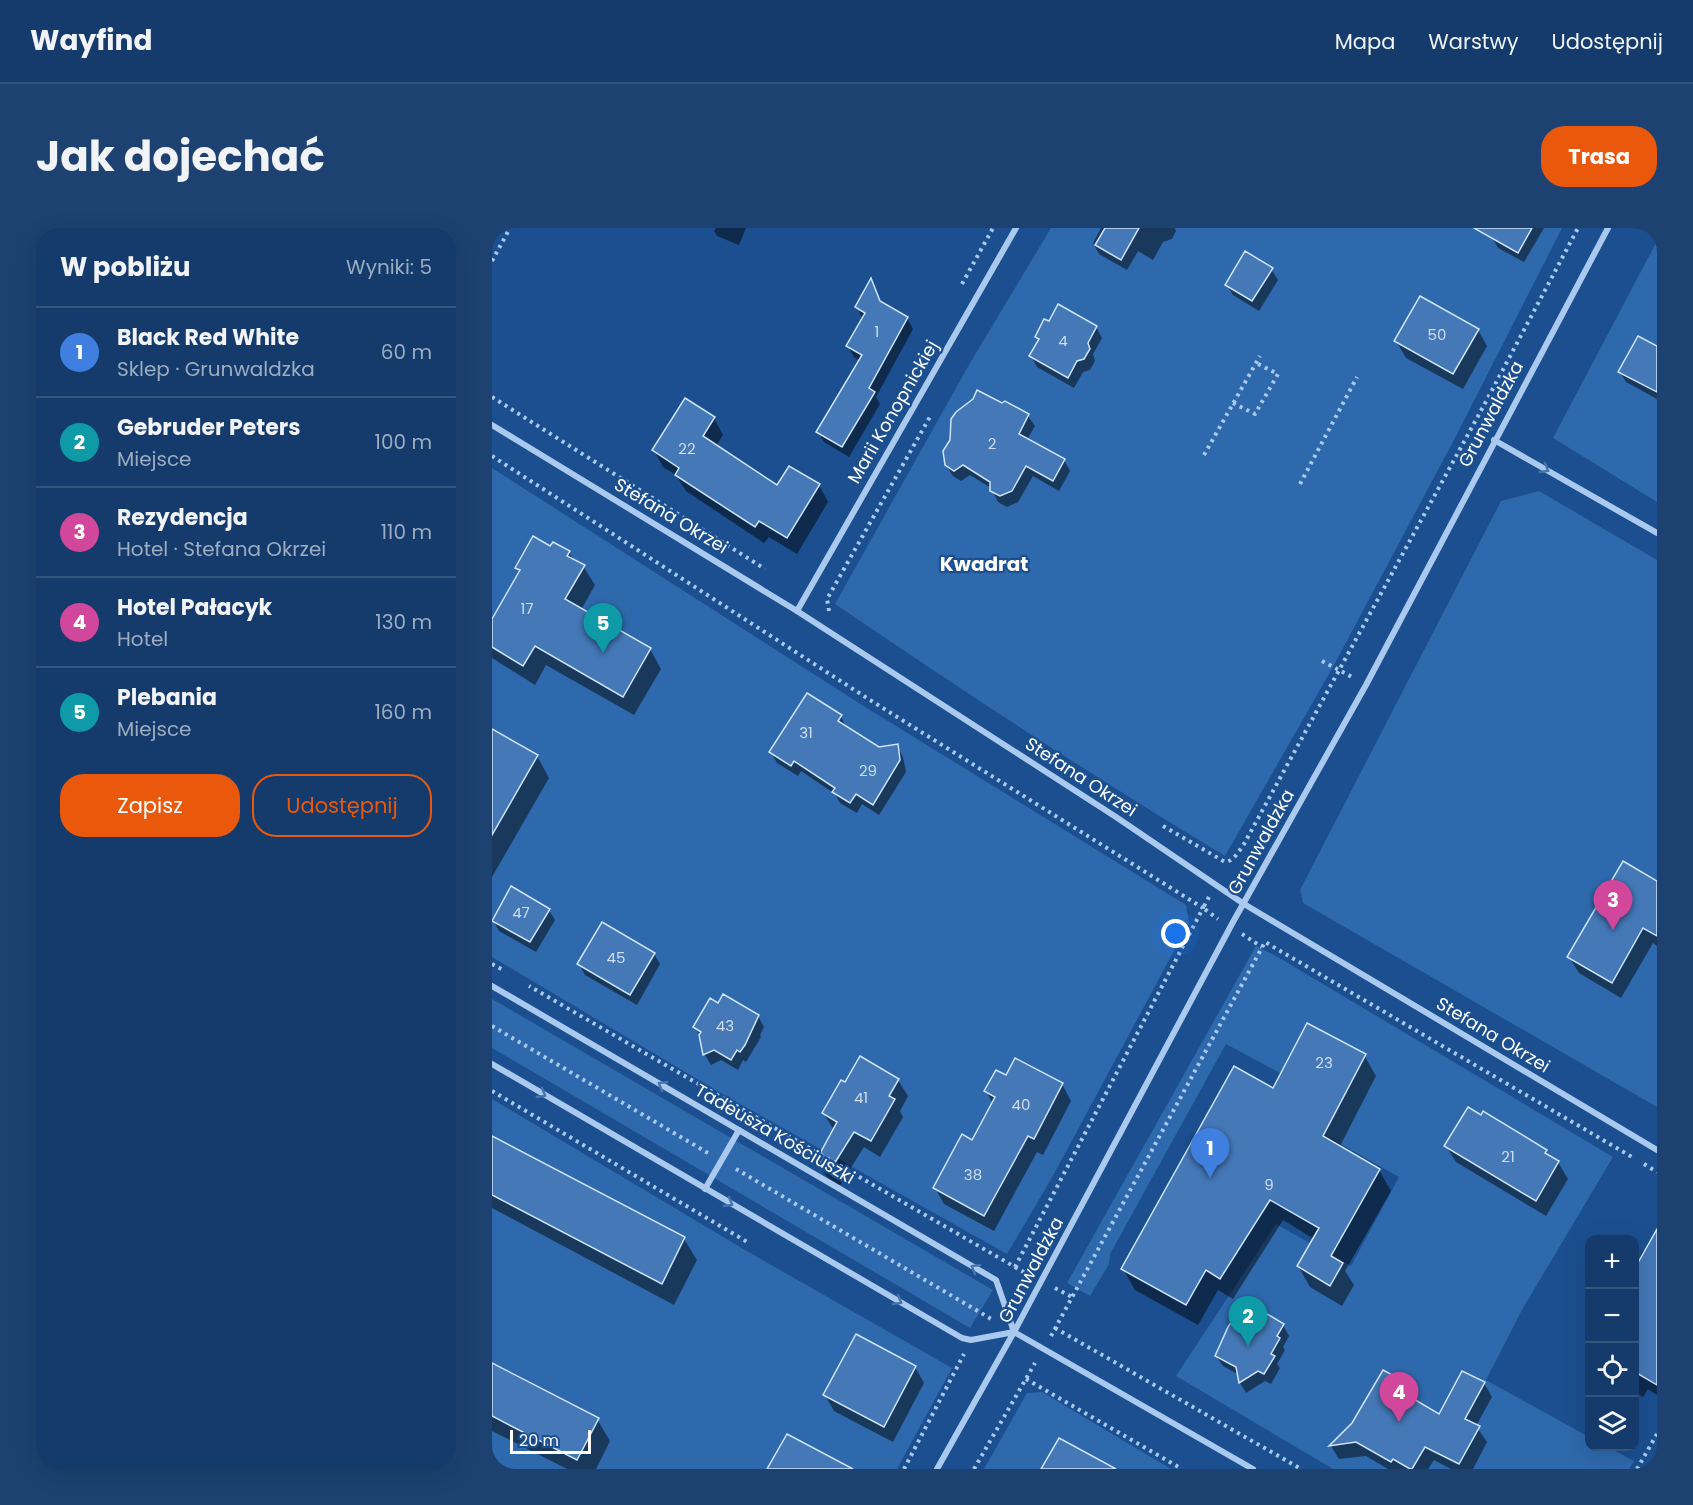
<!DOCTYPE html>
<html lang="pl">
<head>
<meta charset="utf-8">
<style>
  body { margin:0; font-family:Poppins,sans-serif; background:#1d4271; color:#f1f3f6 }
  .controls { position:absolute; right:18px; bottom:18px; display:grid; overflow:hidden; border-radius:12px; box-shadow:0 6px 24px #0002 }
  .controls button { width:54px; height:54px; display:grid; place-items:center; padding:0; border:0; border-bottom:2px solid #33557e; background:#143b6b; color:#f1f3f6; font:30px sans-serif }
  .scale { position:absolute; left:18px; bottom:15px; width:81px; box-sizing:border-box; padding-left:6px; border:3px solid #fff; border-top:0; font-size:16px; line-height:21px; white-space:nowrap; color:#fff; -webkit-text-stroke:4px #1b4f8f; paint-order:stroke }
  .you { position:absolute; left:684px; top:706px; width:21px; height:21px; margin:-15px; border:4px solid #fff; border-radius:50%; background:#1a73e8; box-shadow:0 0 0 9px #1a73e833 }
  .badge { display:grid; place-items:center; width:39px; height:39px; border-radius:50%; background:#ea580c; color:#fff; font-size:20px; font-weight:700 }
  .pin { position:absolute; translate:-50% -50px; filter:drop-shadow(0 2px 3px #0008) }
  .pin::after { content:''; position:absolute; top:32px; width:21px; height:18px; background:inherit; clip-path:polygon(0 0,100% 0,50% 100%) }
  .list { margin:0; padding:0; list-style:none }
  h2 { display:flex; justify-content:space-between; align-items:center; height:78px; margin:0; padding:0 24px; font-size:26px }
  h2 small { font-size:20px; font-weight:400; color:#9dadc1 }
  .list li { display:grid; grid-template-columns:39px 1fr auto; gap:18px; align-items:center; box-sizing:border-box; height:90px; padding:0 24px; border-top:2px solid #33557e }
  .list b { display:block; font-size:22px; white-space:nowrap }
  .list p { margin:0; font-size:20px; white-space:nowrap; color:#9dadc1 }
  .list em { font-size:20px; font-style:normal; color:#9dadc1 }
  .actions { display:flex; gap:12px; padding:18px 24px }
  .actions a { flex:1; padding:14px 0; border:2px solid #ea580c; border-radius:24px; text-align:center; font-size:21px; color:#ea580c }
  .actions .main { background:#ea580c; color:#fff }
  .icon { flex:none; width:33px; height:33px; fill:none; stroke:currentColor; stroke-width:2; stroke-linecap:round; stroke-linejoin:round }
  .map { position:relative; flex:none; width:1165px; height:1241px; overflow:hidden; border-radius:24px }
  header { display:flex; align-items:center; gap:36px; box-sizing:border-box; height:84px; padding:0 30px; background:#143b6b; border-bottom:2px solid #33557e }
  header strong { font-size:28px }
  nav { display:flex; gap:33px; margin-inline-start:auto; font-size:21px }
  .intro { display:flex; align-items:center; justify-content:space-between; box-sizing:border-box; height:144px; padding:0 36px }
  h1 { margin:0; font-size:42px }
  .button { padding:15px 27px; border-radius:24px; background:#ea580c; color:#fff; font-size:21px; font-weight:700 }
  main { display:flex; gap:36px; padding:0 36px }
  aside { flex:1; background:#143b6b; border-radius:24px; box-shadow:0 6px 24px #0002 }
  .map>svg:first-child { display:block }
  .green { fill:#2e69ad }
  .shadow { fill:#0007 }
  .building { fill:#4478b7; stroke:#cfe3fa; stroke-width:1.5 }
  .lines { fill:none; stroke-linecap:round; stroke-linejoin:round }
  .path { stroke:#a9c9ee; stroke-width:4; stroke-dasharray:3 4.5; stroke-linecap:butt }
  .minor { stroke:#a9c9ee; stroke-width:6 }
  .oneway { stroke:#4674ac }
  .labels { text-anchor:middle; stroke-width:4.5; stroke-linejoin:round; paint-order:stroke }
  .number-label { font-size:15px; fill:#d0dded }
  .street-label { font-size:18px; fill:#fff; stroke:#1b4f8f }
  .neighbourhood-label { font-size:20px; font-weight:bold; fill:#fff; stroke:#1b4f8f }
</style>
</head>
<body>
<header>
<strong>Wayfind</strong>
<nav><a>Mapa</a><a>Warstwy</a><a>Udostępnij</a></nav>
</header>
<div class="intro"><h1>Jak dojechać</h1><a class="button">Trasa</a></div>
<main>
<aside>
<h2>W pobliżu<small>Wyniki: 5</small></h2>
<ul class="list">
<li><span class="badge" style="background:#3f7fe0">1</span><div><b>Black Red White</b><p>Sklep · Grunwaldzka</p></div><em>60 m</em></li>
<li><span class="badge" style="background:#0f9aa8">2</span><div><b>Gebruder Peters</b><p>Miejsce</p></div><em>100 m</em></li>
<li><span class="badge" style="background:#d1479c">3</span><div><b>Rezydencja</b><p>Hotel · Stefana Okrzei</p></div><em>110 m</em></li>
<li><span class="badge" style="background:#d1479c">4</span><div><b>Hotel Pałacyk</b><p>Hotel</p></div><em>130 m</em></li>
<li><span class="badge" style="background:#0f9aa8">5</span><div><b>Plebania</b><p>Miejsce</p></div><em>160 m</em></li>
</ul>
<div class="actions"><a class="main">Zapisz</a><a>Udostępnij</a></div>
</aside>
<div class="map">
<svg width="1165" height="1241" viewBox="0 0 1165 1241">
  <rect width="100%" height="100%" fill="#1b4f8f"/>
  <g class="green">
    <path d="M 559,0 L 1070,0 L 962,212 L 841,439 L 733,628 C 600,548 471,463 343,376 L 478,135 Z"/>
    <polygon points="1165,13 1165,274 1061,210"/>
    <polygon points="0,240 370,477 694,677 697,695 562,946 515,1026 227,864 0,729"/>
    <polygon points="1047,263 1165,332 1165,879 811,675 808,662 1009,273"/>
    <polygon points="764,718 784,728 1121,929 1031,1080 994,1152 1097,1209 1098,1218 1116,1219 1142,1233 1137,1241 841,1241 684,1148 784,996 859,1038 907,949 801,889 816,860 734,816 618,1026 617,1036 598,1068 575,1055"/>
    <polygon points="0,771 501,1062 478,1100 0,820"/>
    <polygon points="0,871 253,1022 460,1140 405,1241 0,1241"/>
    <polygon points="550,1164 679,1241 492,1241 535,1165"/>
  </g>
  <g class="shadow">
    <polygon points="224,0 254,0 247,17 225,8 222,3"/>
    <polygon points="609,0 683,0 684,3 680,11 671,14 661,32 646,23 635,42 607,26 601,15"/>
    <polygon points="1005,0 1052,0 1032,34 1006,20 1000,9"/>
    <polygon points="779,41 786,52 767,83 741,67 735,57"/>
    <polygon points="379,53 390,76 415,90 421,101 384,169 388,176 357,229 332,214 326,204 368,133 362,129 356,118 371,91 365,79"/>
    <polygon points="604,99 610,110 601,126 603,133 598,142 591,144 582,160 545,139 539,128 547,113 545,109"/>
    <polygon points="986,102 995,118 971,161 914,130 904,113"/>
    <polygon points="1146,110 1165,120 1165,171 1134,154 1128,144"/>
    <polygon points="513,175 536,188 543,198 535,212 572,232 578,243 567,263 541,248 526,274 515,279 506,274 499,260 478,247 469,253 461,248 454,237 509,176"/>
    <polygon points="222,190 231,207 224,218 286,260 327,257 336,274 305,326 277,309 272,315 194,263 184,247 171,239 162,222"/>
    <polygon points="58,320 77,324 82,333 91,338 103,357 89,382 158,421 169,441 142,487 54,437 43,457 0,430 0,394 28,345 25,340"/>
    <polygon points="349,488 354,500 387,520 405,518 411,529 414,544 387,587 370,576 365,585 348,575 343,566 309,543 306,548 285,535 279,524"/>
    <polygon points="0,503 45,528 57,550 0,649"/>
    <polygon points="1131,636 1165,655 1165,718 1161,715 1129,770 1087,745 1077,729"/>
    <polygon points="19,660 57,682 63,692 44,724 7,703 1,692"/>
    <polygon points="162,726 168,736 145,777 93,747 87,736"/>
    <polygon points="227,777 266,788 272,799 268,807 269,809 254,834 251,832 246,842 229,832 219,837 213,827 209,810 203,799"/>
    <polygon points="872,827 884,848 847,920 887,942 899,963 853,1043 862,1057 850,1078 818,1059 806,1038 822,1011 791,992 741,1071 726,1062 706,1097 643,1062 631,1041 781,862"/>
    <polygon points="515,849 570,856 579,873 551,927 545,924 502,1003 452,976 443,960 480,914 501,876 494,863"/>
    <polygon points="406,852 416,868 408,883 411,889 388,929 372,919 348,957 335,949 326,933 342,902 331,885"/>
    <polygon points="0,910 192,1011 205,1032 182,1077 0,980"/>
    <polygon points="954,918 1054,923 1057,929 1066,934 1076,951 1054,988 964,934"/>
    <polygon points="1164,1006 1165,1167 1156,1161 1151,1169 1142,1163 1142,1043 1150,1024 1156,1020"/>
    <polygon points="791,1097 797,1108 791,1119 793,1122 785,1136 788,1140 779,1156 773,1153 754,1165 748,1155 747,1147 731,1138 724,1128"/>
    <polygon points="0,1137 105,1191 118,1213 104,1241 75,1241 0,1203"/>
    <polygon points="423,1139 432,1155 401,1214 342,1183 333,1167"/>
    <polygon points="912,1155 920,1171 948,1188 992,1155 1000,1169 984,1198 995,1214 981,1241 959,1241 942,1232 936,1241 896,1241 874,1228 847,1231 839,1218 862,1196"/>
  </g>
  <g class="building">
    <polygon points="613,0 647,0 629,32 603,17"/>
    <polygon points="982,0 1040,0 1026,25"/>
    <polygon points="753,23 781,40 760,73 733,57"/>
    <polygon points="379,50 388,73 416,89 377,160 383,164 350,219 324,204 370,127 354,118 373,85 363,79"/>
    <polygon points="928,68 987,101 961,146 902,113"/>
    <polygon points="566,76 605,98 596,115 598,121 592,131 585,133 576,150 537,128 547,111 543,109 552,91 557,93"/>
    <polygon points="1146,108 1165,118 1165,164 1126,144"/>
    <polygon points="485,162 510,175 513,173 537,186 527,206 573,231 561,253 534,238 520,263 508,268 498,263 498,254 471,237 462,243 453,237 451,223 458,212 459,191 464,184 481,171"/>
    <polygon points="193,170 223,189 211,208 285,257 297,238 328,256 295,310 267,293 263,299 183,247 187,240 160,222"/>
    <polygon points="41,308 58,318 61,314 78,323 75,328 93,337 73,371 159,420 131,469 43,418 31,438 0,419 0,391 28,342 23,340"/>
    <polygon points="315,465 350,487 346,493 387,519 406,516 408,532 381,577 364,566 358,575 340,564 343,560 302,533 299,538 277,524"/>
    <polygon points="0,501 46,527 0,607"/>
    <polygon points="1131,633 1165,653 1165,708 1151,700 1120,755 1075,729"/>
    <polygon points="19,658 58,681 38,714 0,693"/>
    <polygon points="110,694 163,725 138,767 85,736"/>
    <polygon points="231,766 267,787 253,817 248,824 245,822 239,832 222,822 211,827 207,807 209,804 201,799 218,770 226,775"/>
    <polygon points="815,795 874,826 831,908 888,941 839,1028 851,1035 838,1058 805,1038 827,1000 778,972 728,1051 714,1042 694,1077 629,1041 742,838 781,860"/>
    <polygon points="368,828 407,851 397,868 403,871 379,913 362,904 339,941 324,933 345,894 330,885 349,852 353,854"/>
    <polygon points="523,830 571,855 542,911 536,908 492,988 441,960 470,906 480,912 503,869 492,863 504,842 514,847"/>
    <polygon points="976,879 989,887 991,883 1055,922 1053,925 1067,933 1044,973 952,918"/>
    <polygon points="0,908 193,1009 170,1056 0,967"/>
    <polygon points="1165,1001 1165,1157 1143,1144 1143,1040"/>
    <polygon points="753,1073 792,1096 785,1108 788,1110 779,1126 783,1128 772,1146 766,1143 747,1155 744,1139 723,1128 736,1099"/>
    <polygon points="364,1106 424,1138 392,1199 331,1167"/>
    <polygon points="0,1135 107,1190 85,1232 0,1188"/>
    <polygon points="891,1142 913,1154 908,1163 947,1186 970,1143 993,1154 973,1191 988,1198 967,1236 933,1219 920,1241 918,1241 901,1231 899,1234 864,1214 837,1218 860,1195"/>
    <polygon points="295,1206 361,1241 275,1241"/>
    <polygon points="567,1210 624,1241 549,1241"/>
  </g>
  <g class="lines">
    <g class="path">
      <polyline points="0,33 18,0"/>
      <polyline points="470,56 501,0"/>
      <polyline points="0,169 273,341"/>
      <polyline points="741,175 763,186 786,146 764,135"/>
      <polyline points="712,227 768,128"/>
      <polyline points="0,228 378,472 711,680 523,1039 37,758"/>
      <polyline points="808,256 865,149"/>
      <polyline points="337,383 335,371 439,187"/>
      <polyline points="830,433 860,449"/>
      <path d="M 671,598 L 733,634 C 742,633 747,623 752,616 L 997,168 L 1086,0"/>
      <polyline points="717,669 711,680 726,691"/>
      <polyline points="750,706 770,719"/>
      <polyline points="0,736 13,743"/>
      <polyline points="0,798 216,925"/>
      <polyline points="0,863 257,1015"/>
      <polyline points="1152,936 1165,944"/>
      <polyline points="244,941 501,1092"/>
      <polyline points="523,1039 535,1046"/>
      <polyline points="563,1060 580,1069"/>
      <polyline points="563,1100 809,1241"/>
      <polyline points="559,1108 773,714 1140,929"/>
      <polyline points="534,1151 690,1241"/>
      <polyline points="412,1241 472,1126"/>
      <polyline points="482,1241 543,1135"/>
      <polyline points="1145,1241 1165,1206"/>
    </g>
    <g class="minor">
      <polyline points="0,197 305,383 624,589 752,676 1165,922"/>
      <polyline points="1002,212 1165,305"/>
      <polyline points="305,383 524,0"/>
      <polyline points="0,758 504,1052 522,1104"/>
      <polyline points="0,836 470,1110 479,1112 522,1104 761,1241"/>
      <polyline points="213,961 247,902"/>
      <polyline points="445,1241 522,1104 741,694 874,457 1116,0"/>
    </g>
  </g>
  <defs><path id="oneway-chevron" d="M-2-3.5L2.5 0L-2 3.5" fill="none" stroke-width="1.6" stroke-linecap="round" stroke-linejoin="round" transform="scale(1.5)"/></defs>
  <g class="oneway">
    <use href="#oneway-chevron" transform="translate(1053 241) rotate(30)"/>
    <use href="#oneway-chevron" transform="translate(170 857) rotate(-150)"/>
    <use href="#oneway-chevron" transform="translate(50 866) rotate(30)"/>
    <use href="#oneway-chevron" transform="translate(237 975) rotate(30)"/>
    <use href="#oneway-chevron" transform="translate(483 1040) rotate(-150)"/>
    <use href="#oneway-chevron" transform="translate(406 1073) rotate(30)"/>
  </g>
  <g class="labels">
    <g class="number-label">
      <text x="385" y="109">1</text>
      <text x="945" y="112">50</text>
      <text x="571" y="118">4</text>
      <text x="500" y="221">2</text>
      <text x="195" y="226">22</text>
      <text x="35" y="386">17</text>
      <text x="314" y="510">31</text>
      <text x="376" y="548">29</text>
      <text x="29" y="690">47</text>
      <text x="124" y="735">45</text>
      <text x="233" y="803">43</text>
      <text x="832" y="840">23</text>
      <text x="369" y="875">41</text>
      <text x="529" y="882">40</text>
      <text x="1016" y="934">21</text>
      <text x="481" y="952">38</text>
      <text x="777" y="962">9</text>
    </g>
    <g class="street-label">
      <text transform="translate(401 184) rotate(-60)" y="6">Marii Konopnickiej</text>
      <text transform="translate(999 186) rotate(-62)" y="6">Grunwaldzka</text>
      <text transform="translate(179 288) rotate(31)" y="6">Stefana Okrzei</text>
      <text transform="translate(589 549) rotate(33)" y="6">Stefana Okrzei</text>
      <text transform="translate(769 614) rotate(-61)" y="6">Grunwaldzka</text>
      <text transform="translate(1001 807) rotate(31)" y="6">Stefana Okrzei</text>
      <text transform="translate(283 906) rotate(30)" y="6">Tadeusza Kościuszki</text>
      <text transform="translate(539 1042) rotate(-62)" y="6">Grunwaldzka</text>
    </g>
    <g class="neighbourhood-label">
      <text x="492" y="343">Kwadrat</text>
    </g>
  </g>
</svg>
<div class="controls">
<button>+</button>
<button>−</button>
<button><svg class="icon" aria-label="locate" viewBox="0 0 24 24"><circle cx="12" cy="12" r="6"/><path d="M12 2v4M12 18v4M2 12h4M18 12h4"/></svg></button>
<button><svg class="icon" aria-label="layers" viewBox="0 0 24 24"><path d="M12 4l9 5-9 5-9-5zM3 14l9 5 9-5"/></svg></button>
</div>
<div class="scale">20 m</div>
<div class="you"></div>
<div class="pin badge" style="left:718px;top:950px;background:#3f7fe0">1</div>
<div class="pin badge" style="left:756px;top:1118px;background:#0f9aa8">2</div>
<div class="pin badge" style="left:1121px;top:702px;background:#d1479c">3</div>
<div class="pin badge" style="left:907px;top:1194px;background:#d1479c">4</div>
<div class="pin badge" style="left:111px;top:425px;background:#0f9aa8">5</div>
</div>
</main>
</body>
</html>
